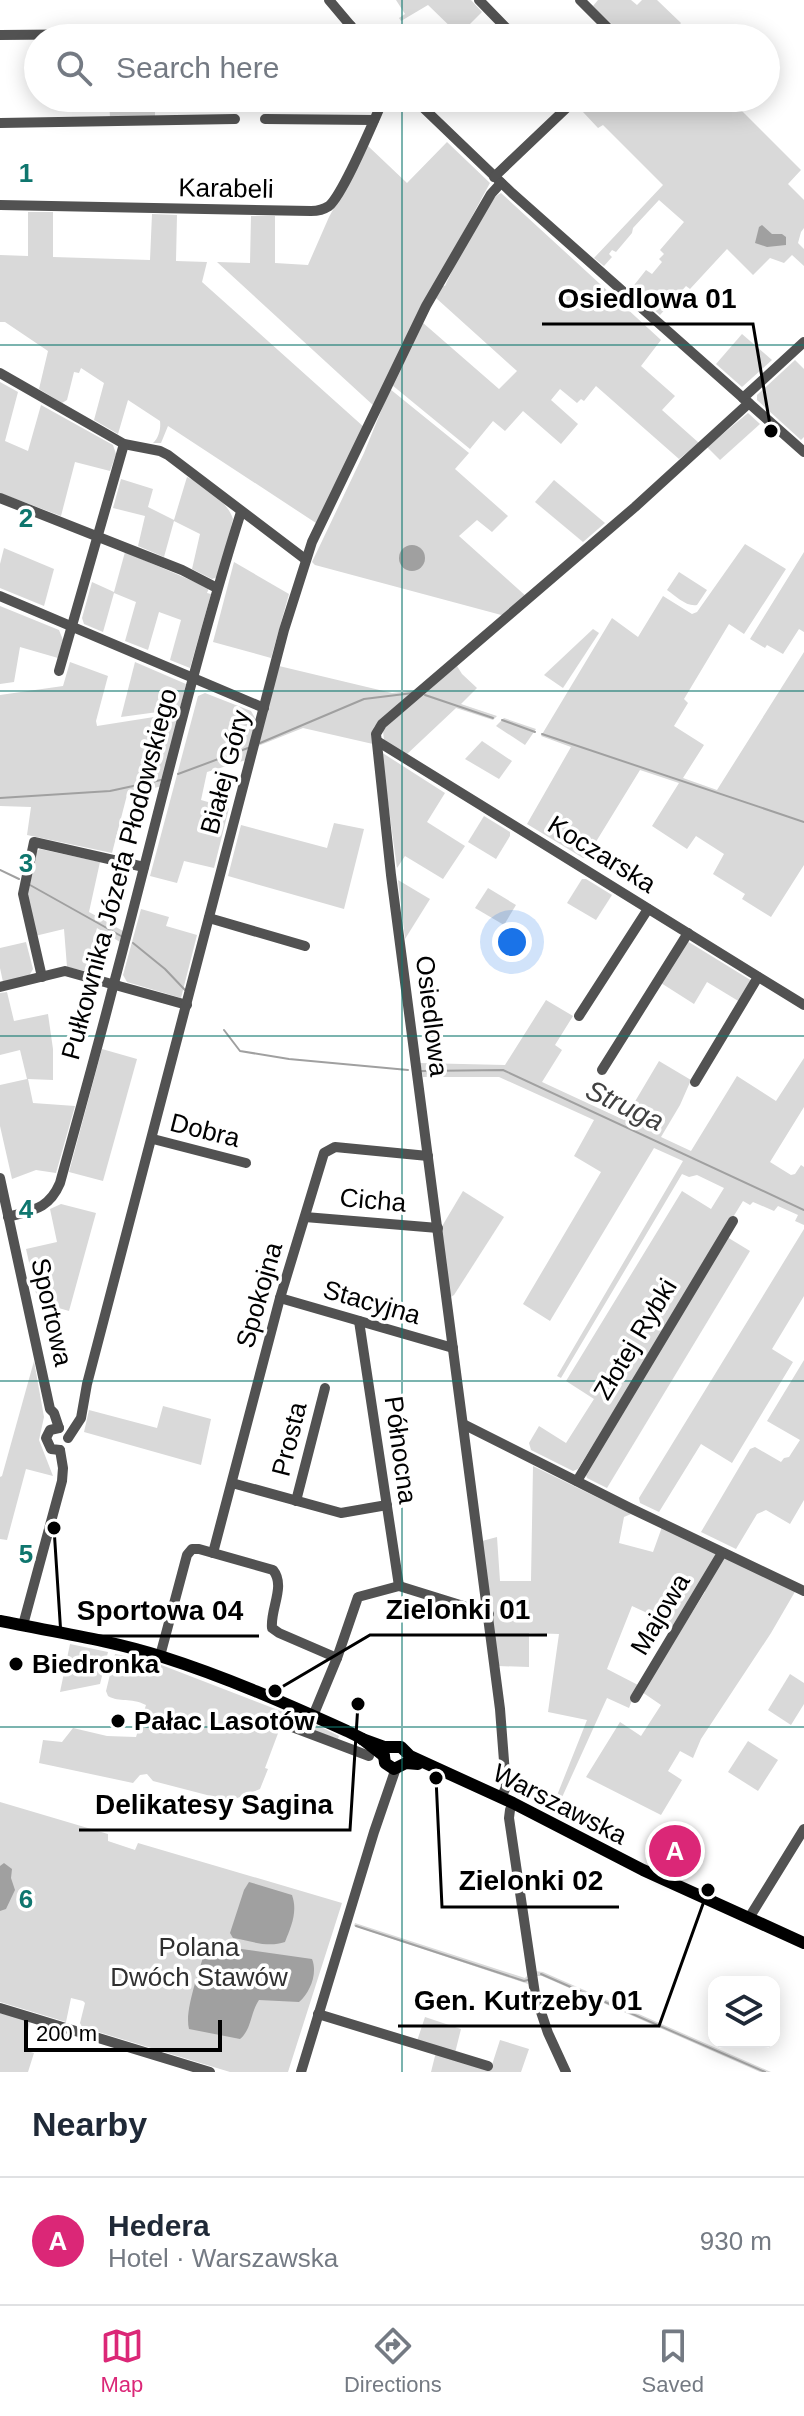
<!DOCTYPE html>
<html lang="en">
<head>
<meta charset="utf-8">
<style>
  body { margin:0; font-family:Arial,sans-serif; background:#f6f6f7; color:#1f2937 }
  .controls { position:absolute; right:24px; bottom:24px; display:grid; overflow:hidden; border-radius:16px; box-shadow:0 4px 20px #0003 }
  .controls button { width:72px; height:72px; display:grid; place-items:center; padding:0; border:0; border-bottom:2px solid #e0e1e3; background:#fff; color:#1f2937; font:40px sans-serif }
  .scale { position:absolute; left:24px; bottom:20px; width:198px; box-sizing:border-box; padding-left:8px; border:4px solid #000; border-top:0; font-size:22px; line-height:28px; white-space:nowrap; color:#000; -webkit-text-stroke:6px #fff; paint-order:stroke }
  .you { position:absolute; left:512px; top:942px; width:28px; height:28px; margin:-20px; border:6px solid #fff; border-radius:50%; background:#1a73e8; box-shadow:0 0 0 12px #1a73e833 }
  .badge { display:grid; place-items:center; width:52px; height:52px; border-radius:50%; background:#db2777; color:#fff; font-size:26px; font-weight:700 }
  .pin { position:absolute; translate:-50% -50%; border:4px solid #fff; box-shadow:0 2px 8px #0006 }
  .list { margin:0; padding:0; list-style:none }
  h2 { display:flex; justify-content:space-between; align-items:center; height:104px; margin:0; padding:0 32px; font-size:34px }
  h2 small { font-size:26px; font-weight:400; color:#747a83 }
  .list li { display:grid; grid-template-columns:52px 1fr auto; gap:24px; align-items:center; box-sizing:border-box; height:128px; padding:0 32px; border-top:2px solid #e0e1e3 }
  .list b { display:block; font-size:30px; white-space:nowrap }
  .list p { margin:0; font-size:26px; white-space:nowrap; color:#747a83 }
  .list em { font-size:26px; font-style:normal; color:#747a83 }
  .icon { flex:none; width:44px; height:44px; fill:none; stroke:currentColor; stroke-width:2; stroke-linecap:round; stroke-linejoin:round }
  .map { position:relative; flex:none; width:804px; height:2072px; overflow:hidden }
  .search { position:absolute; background:#fff; box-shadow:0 4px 20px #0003; left:24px; right:24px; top:24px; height:88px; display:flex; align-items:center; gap:20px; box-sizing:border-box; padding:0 28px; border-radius:44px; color:#747a83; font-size:30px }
  .sheet { height:232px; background:#fff }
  nav { display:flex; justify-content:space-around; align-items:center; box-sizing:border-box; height:112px; border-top:2px solid #e0e1e3; background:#fff; font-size:22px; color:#747a83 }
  nav a { display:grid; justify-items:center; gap:4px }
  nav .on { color:#db2777 }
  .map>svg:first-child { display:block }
  .green { fill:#d9d9d9 }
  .water { fill:#a0a0a0 }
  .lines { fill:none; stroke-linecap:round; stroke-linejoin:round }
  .stream { stroke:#a0a0a0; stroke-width:2 }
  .minor { stroke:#525252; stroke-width:10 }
  .major { stroke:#000; stroke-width:12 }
  .grid { fill:none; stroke:#0f766e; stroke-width:2; stroke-opacity:0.55 }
  .poi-dot { fill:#000; stroke:#fff; stroke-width:3 }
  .labels { text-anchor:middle; stroke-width:7; stroke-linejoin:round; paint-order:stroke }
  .street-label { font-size:26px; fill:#000; stroke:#fff }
  .poi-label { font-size:26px; font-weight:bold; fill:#000; stroke:#fff; text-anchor:start }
  .park-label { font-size:26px; fill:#303030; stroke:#fff }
  .water-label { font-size:28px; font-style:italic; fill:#414141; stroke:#fff }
  .grid-label { font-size:26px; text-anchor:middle; font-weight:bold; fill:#0f766e; stroke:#fff; stroke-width:7; stroke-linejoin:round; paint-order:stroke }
  .leader { fill:none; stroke:#000; stroke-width:3 }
  .callout-dot { fill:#000; stroke:#fff; stroke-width:3 }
  .callout-label { font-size:28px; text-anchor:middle; font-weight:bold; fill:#000; stroke:#fff; stroke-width:7; stroke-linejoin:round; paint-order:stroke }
</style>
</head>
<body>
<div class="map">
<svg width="804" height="2072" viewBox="0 0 804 2072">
  <rect width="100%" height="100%" fill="#fff"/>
  <g class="green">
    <polygon points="396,0 471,0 482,12 459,35 428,5 401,21 399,18 405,14"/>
    <polygon points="598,0 631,0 637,5 642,0 657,0 681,23 669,38 626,38 593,6"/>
    <polygon points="109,98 155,98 155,118 110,118"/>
    <polygon points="593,98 729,98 801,170 788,184 804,200 804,228 801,232 798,243 804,249 804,266 792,255 784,263 770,258 753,275 727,249 690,289 686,286 660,315 631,289 646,270 652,274 662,262 659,259 664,254 660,250 684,222 659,200 633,228 632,233 616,252 612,250 609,254 612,257 604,266 594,258 663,185 603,125 598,128 583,112 575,110"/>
    <polygon points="447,142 490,183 412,327 374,406 217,262 250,263 251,216 275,216 275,263 308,265 329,217 368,146 407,183"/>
    <path d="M 501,193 L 661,340 L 641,366 L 675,396 L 662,410 L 699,443 L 679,459 L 596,386 L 584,401 L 581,399 L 577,403 L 560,389 L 551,400 L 578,424 L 561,444 L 523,411 L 505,431 L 493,421 L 470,449 L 392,385 L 422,322 L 499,389 L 517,371 L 436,298 L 442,285 L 445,286 C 456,264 481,202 501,193 Z"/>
    <path d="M 28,212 L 53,212 L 53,257 L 150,260 L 152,214 L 177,215 L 176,261 L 207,262 L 202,282 L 365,428 L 316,523 L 168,426 L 161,443 L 153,443 C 159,438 161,428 160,421 L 128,400 L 118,434 L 94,420 L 104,383 L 81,368 L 79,373 L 74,372 L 67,400 L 62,403 L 39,389 L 48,351 L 5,322 L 0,322 L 0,255 L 28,256 Z"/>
    <polygon points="742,334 772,360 742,387 716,364"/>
    <polygon points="795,360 804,369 804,437 801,440 757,400 757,395"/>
    <polygon points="0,382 18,392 5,441 28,451 41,405 113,445 116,454 110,471 75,462 61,516 0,493"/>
    <polygon points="390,389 469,453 455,469 508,516 492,532 477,520 459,536 527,597 505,616 315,565 312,562 364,453"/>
    <polygon points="748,413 760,424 720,460 707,447"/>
    <path d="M 187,477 C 203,484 228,502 233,519 L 218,577 L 212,579 L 192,569 L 200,534 L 174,521 L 164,557 L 138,546 L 145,516 L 113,508 L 121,479 L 153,489 L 148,507 L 174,520 Z"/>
    <polygon points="554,480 605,523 583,542 535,502"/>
    <polygon points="745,544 786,569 744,634 729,624 684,699 688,703 674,726 704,745 683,778 717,790 804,652 804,865 771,917 742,899 745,894 713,874 724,854 696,836 687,849 652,826 679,783 640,770 586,858 583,858 527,824 571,747 541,736 612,618 638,637 663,596 692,614 697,612"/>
    <polygon points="4,548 54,569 44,606 0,588 0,564"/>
    <polygon points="125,552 209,588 207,593 211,594 190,668 170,660 181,620 159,612 148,650 125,641 136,602 114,593 103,632 84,624 82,618 92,582 114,592"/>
    <polygon points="804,552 804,632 799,629 783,654 767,645 765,648 750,639"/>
    <polygon points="234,562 289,594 271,658 213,642"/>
    <path d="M 679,572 L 707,590 L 697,605 C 686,607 676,596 667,590 Z"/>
    <polygon points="0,606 59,630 63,640 58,658 20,647 14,682 0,684"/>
    <polygon points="593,629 599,633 563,688 544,675"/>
    <polygon points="70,662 108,676 96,721 97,726 173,714 179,715 162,786 127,795 112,853 27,835 31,807 0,806 0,695 63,686"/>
    <polygon points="135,662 186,684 180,709 121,717"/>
    <polygon points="279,666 392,693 419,690 374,727 373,744 303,728 258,746"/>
    <polygon points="457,666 462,674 477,688 461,704 497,716 493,720 456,708 406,755 384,741 383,730 420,696"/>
    <polygon points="205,693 251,711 256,720 246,760 207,772 201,800 229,808 214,868 184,861 177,883 150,876 198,696"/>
    <polygon points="504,718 536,729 525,745 496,726"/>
    <polygon points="482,741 512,761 499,779 465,759"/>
    <polygon points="381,752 445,793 427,822 465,846 443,879 405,856 397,868"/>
    <polygon points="484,816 510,832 510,836 496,859 468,842"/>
    <polygon points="334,823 364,829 344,909 228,876 241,825 327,848"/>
    <polygon points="40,849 100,862 89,912 123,931 120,942 97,928 85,971 67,967 64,929 35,936 27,901 34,853"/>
    <polygon points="582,879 586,879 612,895 596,920 567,903"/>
    <polygon points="398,880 430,899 405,939"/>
    <polygon points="488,888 516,905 504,925 475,908"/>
    <polygon points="141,909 169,917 166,926 197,935 181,998 127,982 123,975"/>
    <polygon points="687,941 752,981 740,1002 707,982 694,1004 661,983"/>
    <polygon points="26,942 33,969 29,976 3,982 0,968 0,948"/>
    <polygon points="7,992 14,1021 48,1014 53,1049 53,1080 28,1079 33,1103 75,1106 56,1173 36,1170 12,1179 0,1126 0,1085 27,1079 20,1050 0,1055 0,993"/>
    <polygon points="546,1000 573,1016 555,1045 562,1050 542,1082 624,1120 659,1061 691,1080 680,1105 661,1137 691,1151 737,1076 776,1101 804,1058 804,1107 770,1162 791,1175 795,1174 801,1165 804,1167 804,1225 795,1221 798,1215 778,1206 774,1211 753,1202 750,1205 743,1201 578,1469 573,1471 531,1450 529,1443 539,1426 566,1443 594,1399 566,1381 682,1191 711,1209 724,1188 697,1175 689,1177 682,1174 561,1378 557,1376 683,1161 654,1148 550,1321 523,1304 601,1172 574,1156 594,1120 499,1077 423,1077 420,1063 505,1065"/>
    <polygon points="102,1049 137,1059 103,1181 69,1172"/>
    <polygon points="463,1191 504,1217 454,1295 449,1298 441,1228"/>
    <polygon points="61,1204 96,1213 69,1311 38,1302 26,1249 57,1242 50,1209"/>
    <polygon points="804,1229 804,1296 772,1349 793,1362 732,1463 701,1444 659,1512 640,1503 639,1498"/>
    <polygon points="727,1237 750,1251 607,1488 587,1478 585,1472"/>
    <polygon points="804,1360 804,1500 790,1524 766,1510 757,1514 736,1549 701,1532 750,1449 755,1447 781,1462 784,1458 789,1457 800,1440 767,1421"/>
    <polygon points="34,1361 44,1417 39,1440 53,1476 26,1469 7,1540 0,1539 0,1477 2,1476"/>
    <polygon points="163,1406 211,1419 201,1465 84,1432 89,1410 157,1428"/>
    <polygon points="533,1466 631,1514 624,1517 619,1543 653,1552 662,1527 718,1554 669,1635 668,1629 653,1622 649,1623 645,1612 632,1606 607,1669 638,1685 629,1708 607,1698 554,1815 550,1813 587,1720 548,1712 559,1634 529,1633 529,1667 498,1666 482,1541 497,1537 500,1581 531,1581"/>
    <polygon points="722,1556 796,1590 771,1633 701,1739 693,1758 680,1751 668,1771 682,1780 661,1815 586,1777 620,1722 641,1736 661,1705 642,1692 705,1592 704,1590"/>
    <polygon points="70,1644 108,1652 100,1684 60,1692"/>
    <path d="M 115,1654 L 151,1661 L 317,1725 L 339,1736 L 338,1739 L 283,1720 L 265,1768 L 268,1769 L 260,1789 L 230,1801 L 153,1781 L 147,1774 L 140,1775 L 133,1783 L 39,1763 L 43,1740 L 62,1742 L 73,1728 L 107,1736 L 136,1737 L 146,1705 C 130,1697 120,1703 108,1696 L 106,1691 Z"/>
    <polygon points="790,1674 804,1683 804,1704 791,1725 768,1710"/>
    <polygon points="748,1741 778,1760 758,1791 728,1772"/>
    <polygon points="0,1802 108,1834 108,1841 135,1850 138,1843 342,1903 288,2072 230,2072 82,2027 80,2023 85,2003 83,2001 71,1998 66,2022 0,2002"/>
    <polygon points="355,1923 525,1978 527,1976 528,1984 354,1926"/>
    <polygon points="535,1971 543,1972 771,2072 760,2072 542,1976 537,1976"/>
    <polygon points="0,2013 30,2021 24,2050 34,2053 28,2072 0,2072"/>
    <polygon points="425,2017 461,2029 455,2053 417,2041"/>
    <polygon points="500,2040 529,2049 521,2072 431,2072 436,2052 490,2071"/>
  </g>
  <g class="water">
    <polygon points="762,225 772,234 782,234 786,237 786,245 767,247 755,243 759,227"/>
    <circle cx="412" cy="558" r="13"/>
    <polygon points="4,1863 12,1869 11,1878 15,1890 6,1909 0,1911 0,1866"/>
    <path d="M 249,1882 L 292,1895 C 298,1912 291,1927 285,1942 C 268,1948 251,1941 233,1938 L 230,1933 L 244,1890 Z"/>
    <path d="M 227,1947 L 312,1959 C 318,1973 310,1993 299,2002 L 259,2000 C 250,2013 252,2029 240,2039 L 189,2029 C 184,2010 200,1970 205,1950 Z"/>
  </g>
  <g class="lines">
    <g class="stream">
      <polyline points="425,695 493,718"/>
      <polyline points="502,720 535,732"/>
      <polyline points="542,734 804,822"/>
      <polyline points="260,743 364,699 413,693"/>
      <polyline points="178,774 248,748"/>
      <polyline points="0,798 110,791 161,780"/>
      <polyline points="0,870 19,879"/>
      <polyline points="30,885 121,936"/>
      <polyline points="133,943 165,969 185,990"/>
      <polyline points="224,1030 240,1051 289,1059 408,1070"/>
      <polyline points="422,1071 503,1070 804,1210"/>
      <polyline points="356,1926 524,1981 528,1980"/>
      <polyline points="541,1974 765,2072"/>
    </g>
    <g class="minor">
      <polyline points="329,0 361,38"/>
      <polyline points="479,0 516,38"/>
      <polyline points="580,0 618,38"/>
      <polyline points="0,35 338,32 351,26"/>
      <polyline points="413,98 512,193 804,452"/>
      <polyline points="265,119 374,120"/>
      <polyline points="0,123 235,119"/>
      <polyline points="494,177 577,98"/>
      <path d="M 0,205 L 311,211 C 317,211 323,210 329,206 C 344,193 374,120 384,98"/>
      <polyline points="0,373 124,444 160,451 168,455 305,559"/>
      <polyline points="743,398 804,342"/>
      <polyline points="0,498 182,570 217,588"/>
      <polyline points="0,596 264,708"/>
      <polyline points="59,671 124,444"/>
      <polyline points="377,741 804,1005"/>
      <polyline points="209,918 305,946"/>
      <polyline points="42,977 23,894 34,842 144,867"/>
      <polyline points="0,987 65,971 187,1005"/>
      <polyline points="579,1016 648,909"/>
      <polyline points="602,1070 688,933"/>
      <polyline points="695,1082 758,977"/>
      <polyline points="153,1139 246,1163"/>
      <polyline points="0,1178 50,1409 54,1413 59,1428"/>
      <path d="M 8,1217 C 33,1210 49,1209 60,1183 C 78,1117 97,1050 114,983 C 156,826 192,667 241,512"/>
      <polyline points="305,1217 438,1228"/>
      <polyline points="280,1298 453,1348"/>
      <polyline points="359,1321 399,1586"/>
      <polyline points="463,1424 630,1508 804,1591"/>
      <polyline points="59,1428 50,1430 46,1438 51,1449 60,1450"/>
      <polyline points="68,1438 81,1418 87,1384 284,630 312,542 426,306 491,194 501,183"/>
      <polyline points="577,1481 733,1221"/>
      <polyline points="232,1483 341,1513 387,1505"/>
      <polyline points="296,1501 325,1388"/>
      <polyline points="213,1553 280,1298 324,1153 335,1147 428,1156"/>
      <polyline points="23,1625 62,1481 63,1468 60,1450"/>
      <path d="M 160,1656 L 187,1555 L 192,1549 L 199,1549 L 273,1570 C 286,1586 270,1609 272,1628 L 279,1633 L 337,1658"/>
      <polyline points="635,1698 722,1553"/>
      <polyline points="313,1716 337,1658 358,1597 399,1586 489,1614"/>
      <polyline points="287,1725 369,1756"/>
      <polyline points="501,1798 506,1787 500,1709 391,875 376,734 382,724 635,507 749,403"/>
      <polyline points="513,1803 510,1810 509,1818 535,1994 548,2033 566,2072"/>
      <polyline points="749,1918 804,1829"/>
      <polyline points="0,2008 210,2072"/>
      <polyline points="318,2014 488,2066"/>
      <polyline points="301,2072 374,1832 396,1768"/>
    </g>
    <g class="major">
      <path d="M 0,1621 C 54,1632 111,1640 163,1657 C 226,1677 287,1704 347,1731 L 361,1738 L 384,1756"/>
      <polyline points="362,1739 384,1747 401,1747 410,1756 513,1803 643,1870 804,1943"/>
      <polyline points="384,1756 385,1763 394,1769 406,1763 418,1764"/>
    </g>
  </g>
  <path class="grid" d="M 402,0 L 402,38M 402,98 L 402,2072M 0,345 L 804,345M 0,691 L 804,691M 0,1036 L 804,1036M 0,1381 L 804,1381M 0,1727 L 804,1727"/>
  <g class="poi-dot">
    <circle cx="16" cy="1664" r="8"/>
    <circle cx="118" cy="1721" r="8"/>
  </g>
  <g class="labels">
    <g class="street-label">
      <text transform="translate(226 188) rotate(1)" y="9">Karabeli</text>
      <text transform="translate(225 772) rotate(-75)" y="9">Białej Góry</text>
      <text transform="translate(602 854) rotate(32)" y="9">Koczarska</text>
      <text transform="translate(119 874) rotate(-75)" y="9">Pułkownika Józefa Płodowskiego</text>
      <text transform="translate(432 1016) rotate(83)" y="9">Osiedlowa</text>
      <text transform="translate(205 1130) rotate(14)" y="9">Dobra</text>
      <text transform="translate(373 1200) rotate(5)" y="9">Cicha</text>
      <text transform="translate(259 1295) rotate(-74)" y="9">Spokojna</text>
      <text transform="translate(372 1302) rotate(16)" y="9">Stacyjna</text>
      <text transform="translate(52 1312) rotate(77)" y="9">Sportowa</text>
      <text transform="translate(635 1339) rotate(-59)" y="9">Złotej Rybki</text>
      <text transform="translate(289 1439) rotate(-76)" y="9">Prosta</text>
      <text transform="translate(401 1450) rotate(82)" y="9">Północna</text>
      <text transform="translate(660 1614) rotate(-59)" y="9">Majowa</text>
      <text transform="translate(560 1804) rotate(27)" y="9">Warszawska</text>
    </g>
    <g class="poi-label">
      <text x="32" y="1673">Biedronka</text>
      <text x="134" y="1730">Pałac Lasotów</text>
    </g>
    <g class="park-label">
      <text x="199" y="1956">Polana<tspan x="199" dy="30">Dwóch Stawów</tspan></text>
    </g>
    <g class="water-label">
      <text transform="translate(625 1105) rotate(25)" y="10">Struga</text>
    </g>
  </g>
  <g class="grid-label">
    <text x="26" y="182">1</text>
    <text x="26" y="527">2</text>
    <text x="26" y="872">3</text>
    <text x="26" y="1218">4</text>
    <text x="26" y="1563">5</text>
    <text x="26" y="1908">6</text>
  </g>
  <path class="leader" d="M771 431L753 324H542M275 1691L370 1635H547M54 1528L61 1636H259M358 1704L350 1830H79M436 1778L442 1907H619M708 1890L659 2026H398"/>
  <g class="callout-dot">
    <circle cx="771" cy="431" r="8"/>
    <circle cx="275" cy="1691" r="8"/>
    <circle cx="54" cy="1528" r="8"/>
    <circle cx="358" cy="1704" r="8"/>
    <circle cx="436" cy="1778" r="8"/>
    <circle cx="708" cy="1890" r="8"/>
  </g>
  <g class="callout-label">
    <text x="647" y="308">Osiedlowa 01</text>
    <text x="458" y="1619">Zielonki 01</text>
    <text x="160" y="1620">Sportowa 04</text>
    <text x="214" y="1814">Delikatesy Sagina</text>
    <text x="531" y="1890">Zielonki 02</text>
    <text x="528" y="2010">Gen. Kutrzeby 01</text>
  </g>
</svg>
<div class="controls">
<button><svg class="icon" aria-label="layers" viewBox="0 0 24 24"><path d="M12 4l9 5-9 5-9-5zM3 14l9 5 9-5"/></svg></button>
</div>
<div class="scale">200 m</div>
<div class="you"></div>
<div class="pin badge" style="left:675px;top:1851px">A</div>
<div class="search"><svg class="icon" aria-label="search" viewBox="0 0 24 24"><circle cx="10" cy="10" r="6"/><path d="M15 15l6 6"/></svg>Search here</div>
</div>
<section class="sheet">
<h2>Nearby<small></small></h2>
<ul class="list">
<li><span class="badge">A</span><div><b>Hedera</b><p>Hotel · Warszawska</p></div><em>930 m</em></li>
</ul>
</section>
<nav>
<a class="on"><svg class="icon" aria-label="map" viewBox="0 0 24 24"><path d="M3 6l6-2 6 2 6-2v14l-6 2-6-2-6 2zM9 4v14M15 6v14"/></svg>Map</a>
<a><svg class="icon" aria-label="directions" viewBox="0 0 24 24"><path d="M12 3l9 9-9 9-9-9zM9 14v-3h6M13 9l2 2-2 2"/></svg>Directions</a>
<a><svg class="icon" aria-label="saved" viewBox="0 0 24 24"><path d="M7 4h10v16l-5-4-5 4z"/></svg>Saved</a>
</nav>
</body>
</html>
